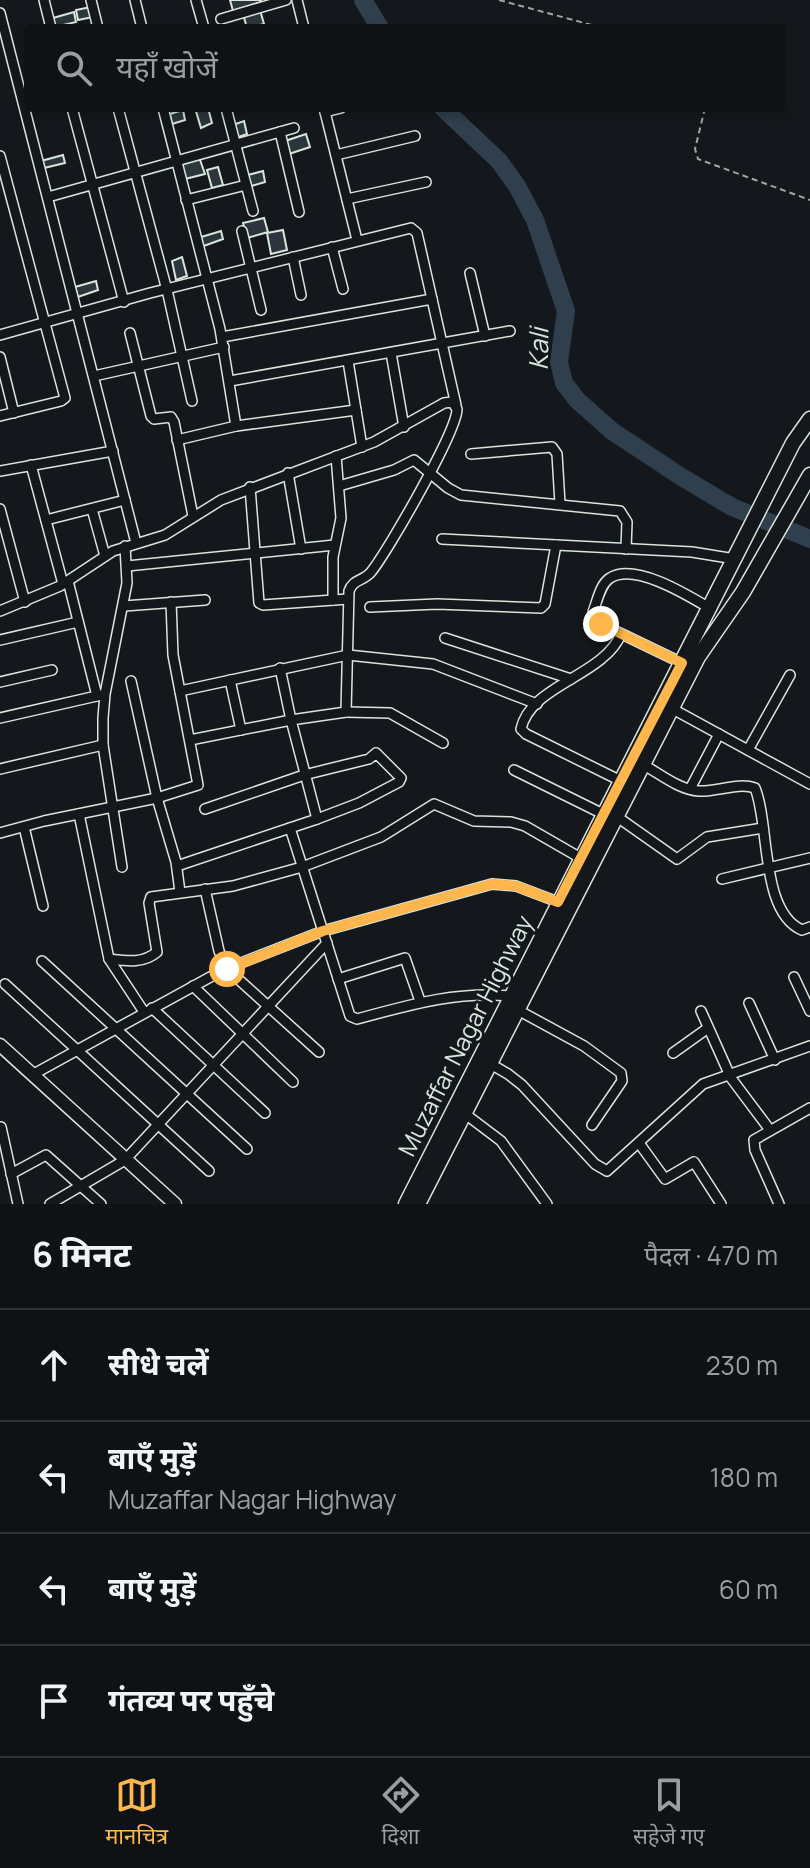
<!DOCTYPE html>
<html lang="hi">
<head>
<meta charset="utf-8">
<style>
  body { margin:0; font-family:Manrope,"Noto Sans Devanagari",sans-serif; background:#181b1e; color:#f1f3f6 }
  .stop { position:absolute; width:24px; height:24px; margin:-18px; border:6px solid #ffb74d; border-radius:50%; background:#fff }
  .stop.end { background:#ffb74d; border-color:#fff; box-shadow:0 2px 8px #0008 }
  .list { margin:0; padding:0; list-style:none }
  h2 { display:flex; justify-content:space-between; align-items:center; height:104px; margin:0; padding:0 32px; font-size:34px }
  h2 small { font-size:26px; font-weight:400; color:#9b9ea0 }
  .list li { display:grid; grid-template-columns:52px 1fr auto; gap:24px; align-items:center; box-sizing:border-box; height:112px; padding:0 32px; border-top:2px solid #2f3234 }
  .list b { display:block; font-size:30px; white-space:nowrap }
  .list p { margin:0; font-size:26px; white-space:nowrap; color:#9b9ea0 }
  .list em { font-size:26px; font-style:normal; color:#9b9ea0 }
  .icon { flex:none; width:44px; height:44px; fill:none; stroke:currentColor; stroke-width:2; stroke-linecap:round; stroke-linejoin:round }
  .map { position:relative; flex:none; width:810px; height:1204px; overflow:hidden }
  .search { position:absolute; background:#0f1215; box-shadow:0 4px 12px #0003; left:24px; right:24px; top:24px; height:88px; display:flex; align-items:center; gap:20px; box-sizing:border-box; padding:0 28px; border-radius:8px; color:#9b9ea0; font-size:30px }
  .sheet { height:552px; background:#0f1215 }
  nav { display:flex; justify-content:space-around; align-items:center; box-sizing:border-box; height:112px; border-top:2px solid #2f3234; background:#0f1215; font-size:22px; color:#9b9ea0 }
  nav a { display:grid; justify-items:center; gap:4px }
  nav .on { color:#ffb74d }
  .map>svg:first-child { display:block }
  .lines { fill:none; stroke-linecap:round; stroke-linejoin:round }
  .river { stroke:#2f3f4d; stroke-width:18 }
  .building { fill:#2c363c; stroke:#d8e6dc; stroke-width:2 }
  .street-casing { stroke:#d8e6dc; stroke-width:12 }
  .secondary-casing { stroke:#d8e6dc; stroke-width:15 }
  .primary-casing { stroke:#d8e6dc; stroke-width:17 }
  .path { stroke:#9da8a2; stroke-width:2; stroke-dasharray:6 4; stroke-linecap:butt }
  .street { stroke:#14181c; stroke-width:9 }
  .secondary { stroke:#14181c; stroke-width:12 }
  .primary { stroke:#14181c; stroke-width:14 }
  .route { stroke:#ffb74d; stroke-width:10 }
  .labels { text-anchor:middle; stroke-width:6; stroke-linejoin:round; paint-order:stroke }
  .street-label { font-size:24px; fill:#d8e6dc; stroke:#14181c }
  .water-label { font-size:26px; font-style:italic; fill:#d8e6dc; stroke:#14181c }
</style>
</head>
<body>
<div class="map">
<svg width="810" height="1204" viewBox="0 0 810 1204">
  <rect width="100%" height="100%" fill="#14181c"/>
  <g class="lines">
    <g class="river">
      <polyline points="363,0 380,28"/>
      <polyline points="443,108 499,161 517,186 535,220 566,311 559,362 564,383 577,400 612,431 680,476 732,507 810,539"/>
    </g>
  </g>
  <g class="building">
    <polygon points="230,0 261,0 261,2 233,11"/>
    <polygon points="91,7 93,17 78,20 76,10"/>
    <polygon points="260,10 264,24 247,28 243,14"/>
    <polygon points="74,12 76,22 55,27 53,18"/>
    <polygon points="195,108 208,108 212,123 201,128"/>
    <polygon points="183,110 185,120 172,124 170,114"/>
    <polygon points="244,121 247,134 236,138 233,125"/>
    <polygon points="306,134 310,147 289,154 285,141"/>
    <polygon points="63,155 65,163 44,168 41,161"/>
    <polygon points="199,157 205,174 185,179 180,163"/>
    <polygon points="218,167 223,185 212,188 207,170"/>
    <polygon points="263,171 265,182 248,187 244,176"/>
    <polygon points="264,218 268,232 247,238 243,223"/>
    <polygon points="283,230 287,250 271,254 267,233"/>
    <polygon points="221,231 223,239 201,247 198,238"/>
    <polygon points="182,257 187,276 176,280 172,261"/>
    <polygon points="96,281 98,290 78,297 75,287"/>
  </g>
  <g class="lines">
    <g class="street-casing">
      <g id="street">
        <polyline points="44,0 51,28"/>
        <polyline points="91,0 98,28"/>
        <polyline points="135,0 142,28"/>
        <polyline points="196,0 204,28"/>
        <polyline points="297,0 304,28"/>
        <polyline points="0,13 136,543"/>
        <polyline points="221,19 286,0"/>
        <polyline points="72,108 124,302"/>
        <polyline points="118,108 167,290 192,401"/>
        <polyline points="163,108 220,329 236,426"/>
        <polyline points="226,108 253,211"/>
        <polyline points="324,108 357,240"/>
        <polyline points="325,112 341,108"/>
        <polyline points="280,132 299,212"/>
        <polyline points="336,155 415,136"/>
        <polyline points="0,156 65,398 61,401 0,416"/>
        <polyline points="48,197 294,128"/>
        <polyline points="347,199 426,182"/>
        <polyline points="186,200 246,185"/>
        <polyline points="242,231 261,310"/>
        <polyline points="332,247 343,289"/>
        <polyline points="293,257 301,295"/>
        <polyline points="470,273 485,336"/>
        <polyline points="130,333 151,416 154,419 171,417 174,422 193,516"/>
        <polyline points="0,335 150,293 411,228 417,233 456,405"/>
        <polyline points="222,337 432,299"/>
        <polyline points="391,353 404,427"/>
        <polyline points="0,357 14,413"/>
        <polyline points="348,361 362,447"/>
        <polyline points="94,376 224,347"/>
        <polyline points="230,381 510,331"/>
        <polyline points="177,440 236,426 356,410"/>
        <polyline points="471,454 552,447 557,454 560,504"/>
        <polyline points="31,465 63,584"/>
        <polyline points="0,471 113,451"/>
        <polyline points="288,473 301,549"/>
        <polyline points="339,486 394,470 414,460 448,488 461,495 620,511 627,522 626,549"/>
        <polyline points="250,487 259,603 263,605 348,599"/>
        <polyline points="0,509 25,602"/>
        <polyline points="92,509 105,556"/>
        <polyline points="46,520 125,500"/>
        <polyline points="442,539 692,552 735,559"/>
        <polyline points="127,566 335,545"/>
        <polyline points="68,581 97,696"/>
        <polyline points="333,600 333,557 341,518 336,456"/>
        <polyline points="124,606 205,600"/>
        <polyline points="370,607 437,604 541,608 545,604 556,545"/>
        <path d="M 0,611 L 60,586 L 113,551 L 165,535 L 221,500 L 374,442 L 444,403 L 452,402 L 457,409 C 457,431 388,551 371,572 C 364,581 353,579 349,591 L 346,712 L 291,720 L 317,819 L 290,828 L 350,1016 L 357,1019 C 409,1005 456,991 510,996"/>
        <polyline points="445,638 571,679"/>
        <polyline points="0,640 78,622"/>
        <path d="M 682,663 L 597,622 L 593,612 C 597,602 600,584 610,578 C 635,562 689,596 711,609"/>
        <polyline points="230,680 241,730"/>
        <polyline points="131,681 157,798 176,862 180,892"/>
        <polyline points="0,682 52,670"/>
        <polyline points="180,691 348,655 433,664 537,704"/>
        <polyline points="671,708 810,784"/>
        <polyline points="346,712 390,713 443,743"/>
        <polyline points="0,718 101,695"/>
        <polyline points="190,740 291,720 280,668"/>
        <polyline points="748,750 790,675"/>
        <path d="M 642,764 C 659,773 679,790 699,791 C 717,792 738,782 755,788 C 770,825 760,912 802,930 L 810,927"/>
        <polyline points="0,769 103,745"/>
        <polyline points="514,770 603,814"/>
        <path d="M 621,781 L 526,734 L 521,729 C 530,685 604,676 621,634"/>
        <polyline points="690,789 719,734"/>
        <polyline points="205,809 304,775 369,759 376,753 401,778 399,782 359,803 317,819"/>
        <polyline points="79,814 109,959 144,1012"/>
        <polyline points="616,816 677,859 707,837 763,828"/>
        <polyline points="24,827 43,906"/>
        <polyline points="0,833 44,821 157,798 198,785 173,655 171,602"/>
        <polyline points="177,866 290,828"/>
        <polyline points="122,867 103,745 103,718 105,694 127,583 125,546"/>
        <polyline points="722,879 810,858"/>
        <polyline points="205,889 219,951 227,969 319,1052"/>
        <path d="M 109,959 C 126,961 143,964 157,952 L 149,903 L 151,897 L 233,886 L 302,867 L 381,837 L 434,804 L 474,821 L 511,822 L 525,826 L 584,860"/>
        <polyline points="42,961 247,1149"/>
        <polyline points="794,977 810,1011"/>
        <polyline points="338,979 405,958 420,1001"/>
        <polyline points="5,984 209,1171"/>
        <polyline points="193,986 293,1082"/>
        <polyline points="749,1003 775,1060"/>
        <polyline points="152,1008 265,1113"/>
        <polyline points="516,1009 584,1046 621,1073 622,1081 592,1125"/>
        <polyline points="701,1011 731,1078 770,1130"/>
        <polyline points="673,1053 708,1028"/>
        <polyline points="489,1063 508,1074 522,1085 595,1164 607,1171 703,1084 810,1046"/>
        <polyline points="32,1075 223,970 323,931 492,884 516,886 558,902"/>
        <polyline points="464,1113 501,1141 547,1204"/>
        <polyline points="1,1127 18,1204"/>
        <polyline points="639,1143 665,1179 694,1162 721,1204"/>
        <polyline points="11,1174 46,1155 101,1204"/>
        <polyline points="50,1204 125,1160 327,943"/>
        <polyline points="779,1204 755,1150 754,1140 810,1108"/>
      </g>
    </g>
    <g class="secondary-casing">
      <polyline id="secondary" points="0,1045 175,1204"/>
    </g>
    <g class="primary-casing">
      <g id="primary">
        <path d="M 406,1204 C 533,949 666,697 793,443 L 810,419"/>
        <polyline points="418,1204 698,657 743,592 810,475"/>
      </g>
    </g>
    <g class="path">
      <polyline points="499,0 603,28"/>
      <polyline points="705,108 695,149 698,159 810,200"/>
    </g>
    <use href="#street" class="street"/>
    <use href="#secondary" class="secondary"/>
    <use href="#primary" class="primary"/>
  </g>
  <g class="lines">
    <polyline class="route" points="227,969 323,931 492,884 516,886 558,902 682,663 601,624"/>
  </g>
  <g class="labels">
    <g class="street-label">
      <text transform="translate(466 1036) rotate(-63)" y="8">Muzaffar Nagar Highway</text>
    </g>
    <g class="water-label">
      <text transform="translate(539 349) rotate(-89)" y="9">Kali</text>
    </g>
  </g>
</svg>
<div class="stop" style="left:227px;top:969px"></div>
<div class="stop end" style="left:601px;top:624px"></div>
<div class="search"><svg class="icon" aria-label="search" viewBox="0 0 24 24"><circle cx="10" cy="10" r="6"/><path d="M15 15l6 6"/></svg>यहाँ खोजें</div>
</div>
<section class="sheet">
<h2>6 मिनट<small>पैदल · 470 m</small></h2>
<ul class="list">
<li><svg class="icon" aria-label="ahead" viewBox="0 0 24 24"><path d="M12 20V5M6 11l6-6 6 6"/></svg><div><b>सीधे चलें</b></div><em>230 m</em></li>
<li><svg class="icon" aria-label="left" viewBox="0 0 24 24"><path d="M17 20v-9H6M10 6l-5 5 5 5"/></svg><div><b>बाएँ मुड़ें</b><p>Muzaffar Nagar Highway</p></div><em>180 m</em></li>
<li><svg class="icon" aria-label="left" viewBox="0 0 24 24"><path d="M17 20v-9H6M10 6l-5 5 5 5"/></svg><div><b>बाएँ मुड़ें</b></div><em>60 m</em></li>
<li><svg class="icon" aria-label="arrive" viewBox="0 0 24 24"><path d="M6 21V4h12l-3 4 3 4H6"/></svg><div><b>गंतव्य पर पहुँचे</b></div></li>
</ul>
</section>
<nav>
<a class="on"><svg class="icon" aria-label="map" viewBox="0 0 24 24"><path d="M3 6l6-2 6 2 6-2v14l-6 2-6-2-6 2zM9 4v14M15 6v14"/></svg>मानचित्र</a>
<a><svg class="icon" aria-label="directions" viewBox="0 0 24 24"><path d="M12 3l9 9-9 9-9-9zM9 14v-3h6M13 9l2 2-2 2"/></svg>दिशा</a>
<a><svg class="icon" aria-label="saved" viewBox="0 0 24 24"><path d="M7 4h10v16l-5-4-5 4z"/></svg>सहेजे गए</a>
</nav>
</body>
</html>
